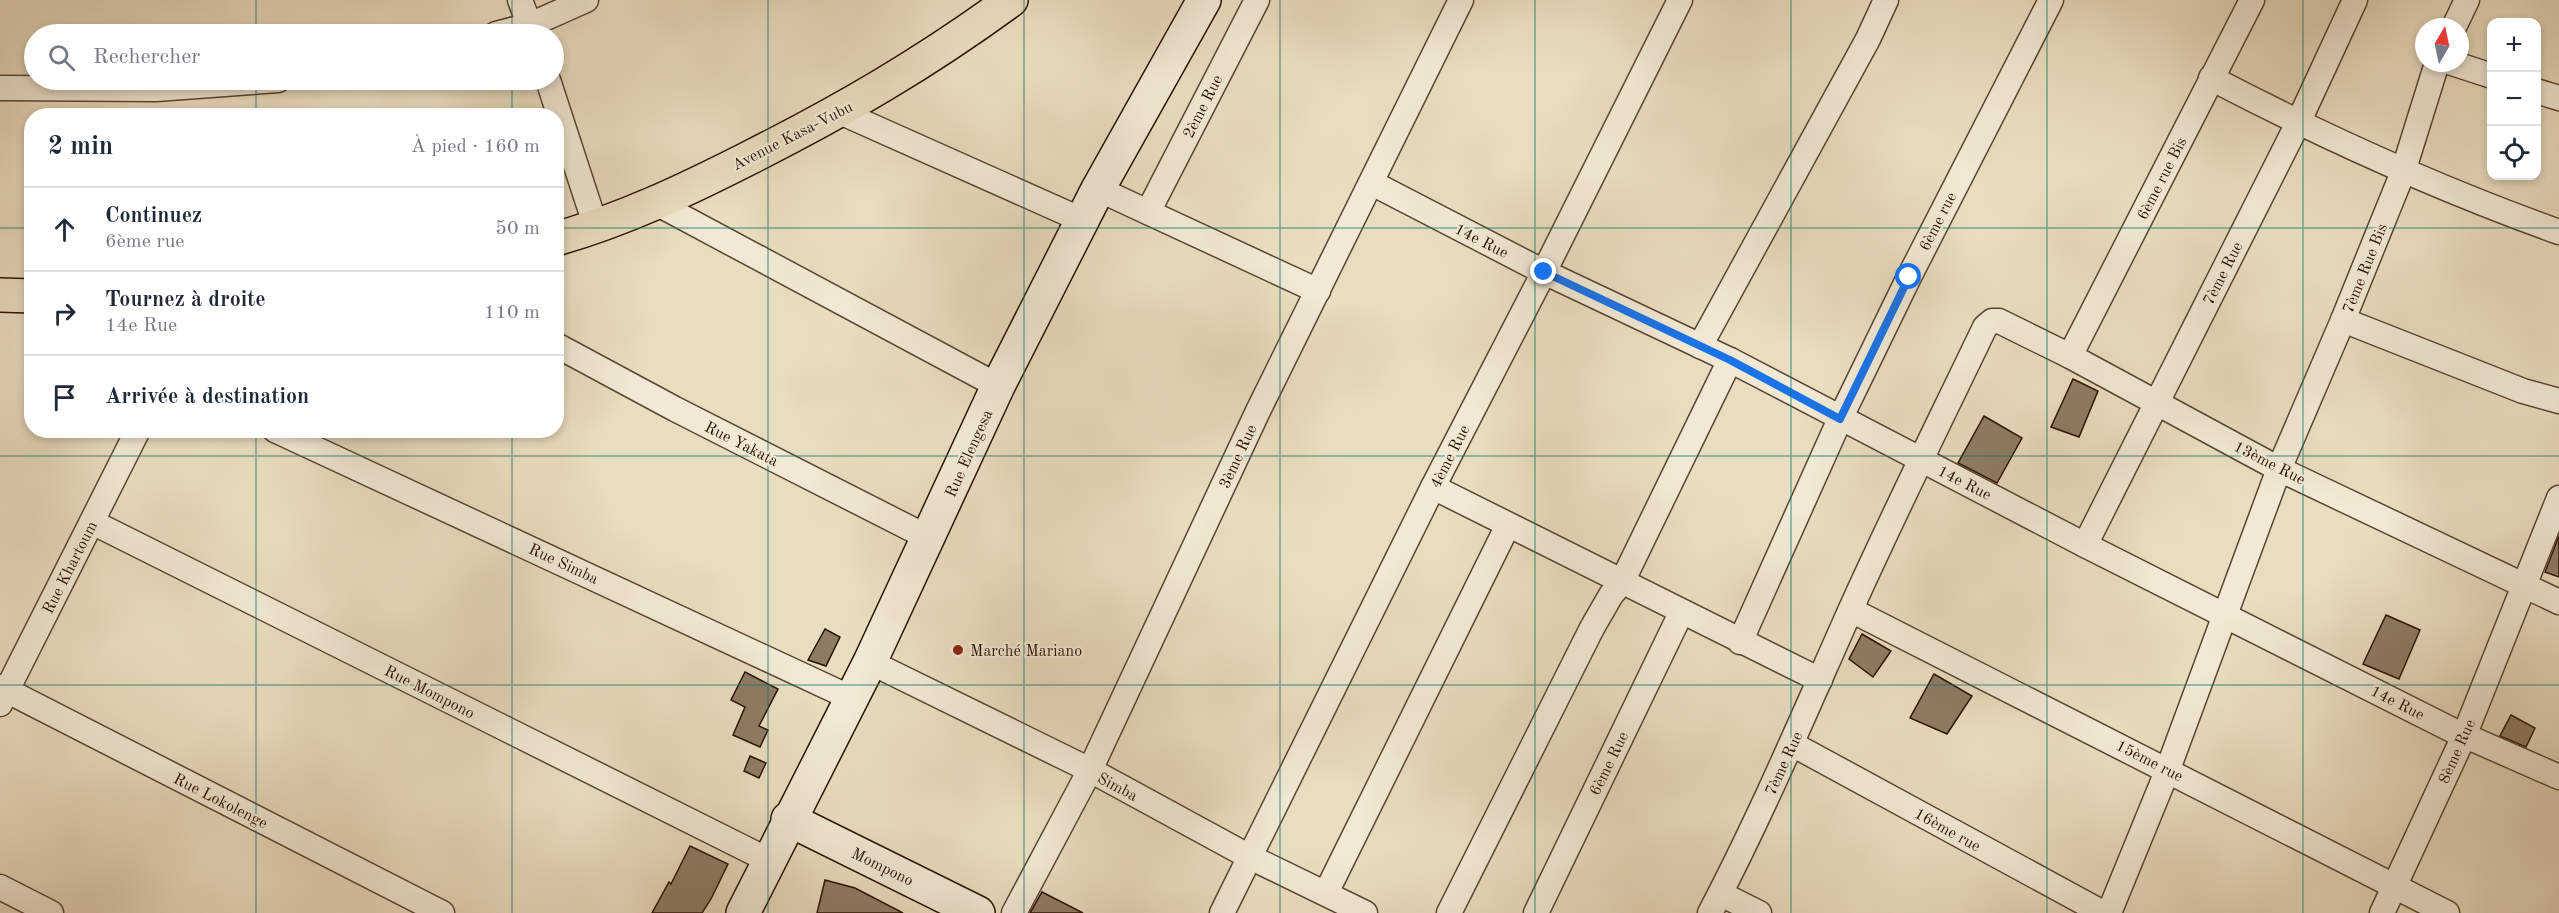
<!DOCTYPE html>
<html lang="fr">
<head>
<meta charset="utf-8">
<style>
  body { margin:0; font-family:"Old Standard TT",serif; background:#f2f2f3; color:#1f2937 }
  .controls { position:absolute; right:18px; top:18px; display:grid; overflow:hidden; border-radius:12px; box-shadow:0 3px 9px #0003 }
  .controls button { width:54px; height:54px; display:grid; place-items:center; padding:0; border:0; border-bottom:2px solid #e0e1e3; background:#fff; color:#1f2937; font:30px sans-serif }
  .compass { position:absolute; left:2415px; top:18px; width:54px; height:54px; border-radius:50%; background:#fff; box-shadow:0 3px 9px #0003; rotate:9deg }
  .stop { position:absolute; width:18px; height:18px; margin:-14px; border:4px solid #1a73e8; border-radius:50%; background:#fff }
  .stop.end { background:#1a73e8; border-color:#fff; box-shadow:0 2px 6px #0008 }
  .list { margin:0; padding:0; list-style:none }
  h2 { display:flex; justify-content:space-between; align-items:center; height:78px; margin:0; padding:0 24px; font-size:26px }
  h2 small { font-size:20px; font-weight:400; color:#747a83 }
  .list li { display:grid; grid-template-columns:39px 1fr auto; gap:18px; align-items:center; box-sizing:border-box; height:84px; padding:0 24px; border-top:2px solid #e0e1e3 }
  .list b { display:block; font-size:22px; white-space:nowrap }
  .list p { margin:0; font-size:20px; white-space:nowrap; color:#747a83 }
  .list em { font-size:20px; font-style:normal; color:#747a83 }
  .icon { flex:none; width:33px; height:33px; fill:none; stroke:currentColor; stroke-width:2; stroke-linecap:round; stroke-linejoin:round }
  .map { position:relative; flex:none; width:2559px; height:913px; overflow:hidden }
  .search { position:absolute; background:#fff; box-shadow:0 3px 9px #0003; left:24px; top:24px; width:540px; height:66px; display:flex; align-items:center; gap:15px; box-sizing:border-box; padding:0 21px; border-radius:33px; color:#747a83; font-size:22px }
  .panel { position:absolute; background:#fff; box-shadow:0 3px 9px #0003; left:24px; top:108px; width:540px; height:330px; border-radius:24px }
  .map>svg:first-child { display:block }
  .building { fill:#8d7c64; stroke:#2a1202; stroke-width:1.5 }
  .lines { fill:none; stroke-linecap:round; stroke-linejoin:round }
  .street-casing { stroke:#5a4531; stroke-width:27 }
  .secondary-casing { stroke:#2a1202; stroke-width:36 }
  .primary-casing { stroke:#2a1202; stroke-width:36 }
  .street { stroke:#f1e9d5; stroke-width:24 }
  .secondary { stroke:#f1e9d5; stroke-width:33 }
  .primary { stroke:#e9ddbf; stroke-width:33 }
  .route { stroke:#1a73e8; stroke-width:8 }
  .grid { fill:none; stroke:#0f766e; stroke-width:1.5; stroke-opacity:0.55 }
  .poi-dot { fill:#8f2418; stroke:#f1e9d5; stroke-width:2 }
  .labels { text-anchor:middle; stroke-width:4.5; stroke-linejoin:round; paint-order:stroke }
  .street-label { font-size:16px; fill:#2a1202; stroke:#f1e9d5 }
  .poi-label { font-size:16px; fill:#2a1202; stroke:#f1e9d5; text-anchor:start }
</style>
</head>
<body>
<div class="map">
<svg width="2559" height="913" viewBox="0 0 2559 913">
  <rect width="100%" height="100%" fill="#e9ddbf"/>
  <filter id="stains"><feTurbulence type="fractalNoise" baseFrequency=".00333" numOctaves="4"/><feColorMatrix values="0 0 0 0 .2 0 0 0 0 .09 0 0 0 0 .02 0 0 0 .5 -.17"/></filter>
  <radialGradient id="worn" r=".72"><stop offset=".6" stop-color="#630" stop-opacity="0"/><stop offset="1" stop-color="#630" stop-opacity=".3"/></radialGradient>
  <g class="building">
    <polygon points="2073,379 2098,391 2079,437 2051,427"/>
    <polygon points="1984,416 2022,438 1997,483 1958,463"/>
    <polygon points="2559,536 2559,577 2545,572"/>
    <polygon points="2386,615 2420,630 2399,679 2363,664"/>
    <polygon points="825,629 840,637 826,666 808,660"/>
    <polygon points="1862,634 1891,651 1873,677 1849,659"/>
    <polygon points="745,672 778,689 759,726 768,730 760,747 733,735 745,707 731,700"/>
    <polygon points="1934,674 1972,696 1947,734 1910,718"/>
    <polygon points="2511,715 2535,728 2526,747 2500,736"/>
    <polygon points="750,756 766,763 759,778 744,771"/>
    <polygon points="690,846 728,864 711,899 702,913 652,913 669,882 671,884"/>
    <polygon points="825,880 855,888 903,913 817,913"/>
    <polygon points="1042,892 1083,913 1030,913"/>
  </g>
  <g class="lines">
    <g class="street-casing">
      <g id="street">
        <polyline points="520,0 533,34"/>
        <polyline points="2454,27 2467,0"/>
        <polyline points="496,34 530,25 586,0"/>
        <polyline points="2452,63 2492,76"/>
        <path d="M 2211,78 C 2324,137 2439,189 2559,232"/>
        <polyline points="548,80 596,227"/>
        <polyline points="0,88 156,89 278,80"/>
        <polyline points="2536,91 2559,98"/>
        <polyline points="840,112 1082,220"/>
        <polyline points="1372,183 1544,272 1730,360 2085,545 2452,730 2559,777"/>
        <polyline points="1098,189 1318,291"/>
        <polyline points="658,204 998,386"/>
        <polyline points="1148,212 1257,0"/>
        <polyline points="2343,320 2523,391 2559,401"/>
        <polyline points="556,345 675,409 929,538"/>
        <polyline points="1700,346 1868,39 1886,0"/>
        <polyline points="2070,356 2252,0"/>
        <polyline points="275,430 851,698"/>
        <polyline points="1433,487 1820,680"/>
        <polyline points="92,522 768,860"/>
        <polyline points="2085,545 2298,123 2355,0"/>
        <polyline points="1851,610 2447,913"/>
        <polyline points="1740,642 1840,419 1909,277 2051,0"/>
        <polyline points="870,662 1090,770 1248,856 1365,913"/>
        <polyline points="0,687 442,913"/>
        <polyline points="0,704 138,430"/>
        <polyline points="1792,744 2103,913"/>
        <polyline points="0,887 51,913"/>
        <polyline points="1326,893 1508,525"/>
        <polyline points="1721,894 1759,913"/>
        <polyline points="1014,913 1090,770 1258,411 1461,0"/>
        <polyline points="1222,913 1433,487 1544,272 1680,0"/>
        <polyline points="1449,913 1592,628 1611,595 1622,582 1730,360"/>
        <polyline points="1536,913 1681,613"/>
        <path d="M 1710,913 C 1762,814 1805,712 1850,611 C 1893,515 1940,421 1985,327 L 1992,321 L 1999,321 L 2070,356 L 2279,469 L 2559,602"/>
        <polyline points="2109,913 2168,769 2279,469 2343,320 2403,172 2437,63"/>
        <polyline points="2382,913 2464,736 2559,498"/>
      </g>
    </g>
    <g class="secondary-casing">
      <g id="secondary">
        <polyline points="788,819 978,913"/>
        <polyline points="743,913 870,662 998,386 1098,189 1204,0"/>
      </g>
    </g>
    <g class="primary-casing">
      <g id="primary">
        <path d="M 556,239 C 625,219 686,190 749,158 C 844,110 925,63 1011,0"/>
        <polyline points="0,295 32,296"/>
      </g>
    </g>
    <use href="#street" class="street"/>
    <use href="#secondary" class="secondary"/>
    <use href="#primary" class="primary"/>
  </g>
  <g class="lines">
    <polyline class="route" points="1544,272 1730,360 1840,419 1909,277"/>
  </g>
  <path class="grid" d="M 256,0 L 256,34M 512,0 L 512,34M 768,0 L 768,913M 1024,0 L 1024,913M 1280,0 L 1280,913M 1535,0 L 1535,913M 1791,0 L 1791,913M 2047,0 L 2047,913M 2303,0 L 2303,913M 256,80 L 256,116M 512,80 L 512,116M 0,228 L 32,228M 556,228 L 2559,228M 256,430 L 256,913M 512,430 L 512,913M 0,456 L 2559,456M 0,685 L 2559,685"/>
  <circle class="poi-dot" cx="958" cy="650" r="6"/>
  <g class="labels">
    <g class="street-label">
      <text transform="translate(1202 106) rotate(-63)" y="6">2ème Rue</text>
      <text transform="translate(792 135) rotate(-27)" y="6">Avenue Kasa-Vubu</text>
      <text transform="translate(2161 178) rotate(-63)" y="6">6ème rue Bis</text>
      <text transform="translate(1937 221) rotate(-63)" y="6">6ème rue</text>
      <text transform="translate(1482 240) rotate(27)" y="6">14e Rue</text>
      <text transform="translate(2364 268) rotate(-68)" y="6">7ème Rue Bis</text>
      <text transform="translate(2222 273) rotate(-63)" y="6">7ème Rue</text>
      <text transform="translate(742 443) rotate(27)" y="6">Rue Yakata</text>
      <text transform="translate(968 453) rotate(-66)" y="6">Rue Elengesa</text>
      <text transform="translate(1237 456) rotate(-65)" y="6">3ème Rue</text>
      <text transform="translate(1449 456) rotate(-63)" y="6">4ème Rue</text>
      <text transform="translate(2270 462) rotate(27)" y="6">13ème Rue</text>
      <text transform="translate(1965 482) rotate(27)" y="6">14e Rue</text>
      <text transform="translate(564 563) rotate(25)" y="6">Rue Simba</text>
      <text transform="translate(69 567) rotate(-63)" y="6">Rue Khartoum</text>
      <text transform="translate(430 691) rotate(27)" y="6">Rue Mompono</text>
      <text transform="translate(2398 702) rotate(27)" y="6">14e Rue</text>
      <text transform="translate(2456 751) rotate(-66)" y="6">8ème Rue</text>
      <text transform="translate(2150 760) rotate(27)" y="6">15ème rue</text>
      <text transform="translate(1608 763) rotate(-64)" y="6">6ème Rue</text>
      <text transform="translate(1783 763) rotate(-65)" y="6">7ème Rue</text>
      <text transform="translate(1118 786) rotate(28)" y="6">Simba</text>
      <text transform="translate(221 800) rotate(27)" y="6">Rue Lokolenge</text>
      <text transform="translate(1948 829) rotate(29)" y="6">16ème rue</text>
      <text transform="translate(883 866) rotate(26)" y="6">Mompono</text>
    </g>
    <g class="poi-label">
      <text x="970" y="656">Marché Mariano</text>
    </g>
  </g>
  <rect width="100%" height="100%" filter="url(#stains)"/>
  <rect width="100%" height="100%" fill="url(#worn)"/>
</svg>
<div class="controls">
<button>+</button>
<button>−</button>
<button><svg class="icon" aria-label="locate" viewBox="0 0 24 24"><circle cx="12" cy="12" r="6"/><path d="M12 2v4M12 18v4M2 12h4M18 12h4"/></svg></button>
</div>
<svg class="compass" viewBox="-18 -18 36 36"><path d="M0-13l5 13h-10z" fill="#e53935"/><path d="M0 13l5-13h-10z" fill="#747a83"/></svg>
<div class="stop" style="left:1909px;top:277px"></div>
<div class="stop end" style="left:1544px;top:272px"></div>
<div class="search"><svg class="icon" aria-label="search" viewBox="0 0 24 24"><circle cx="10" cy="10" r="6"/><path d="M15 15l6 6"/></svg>Rechercher</div>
<section class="panel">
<h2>2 min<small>À pied · 160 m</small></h2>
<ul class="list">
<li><svg class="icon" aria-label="ahead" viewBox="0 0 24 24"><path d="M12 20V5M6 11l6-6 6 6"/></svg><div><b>Continuez</b><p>6ème rue</p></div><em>50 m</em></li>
<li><svg class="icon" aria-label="right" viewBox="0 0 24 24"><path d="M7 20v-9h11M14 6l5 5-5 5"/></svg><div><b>Tournez à droite</b><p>14e Rue</p></div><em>110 m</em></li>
<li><svg class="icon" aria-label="arrive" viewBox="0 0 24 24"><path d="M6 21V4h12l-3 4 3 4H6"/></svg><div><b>Arrivée à destination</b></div></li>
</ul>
</section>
</div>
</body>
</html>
